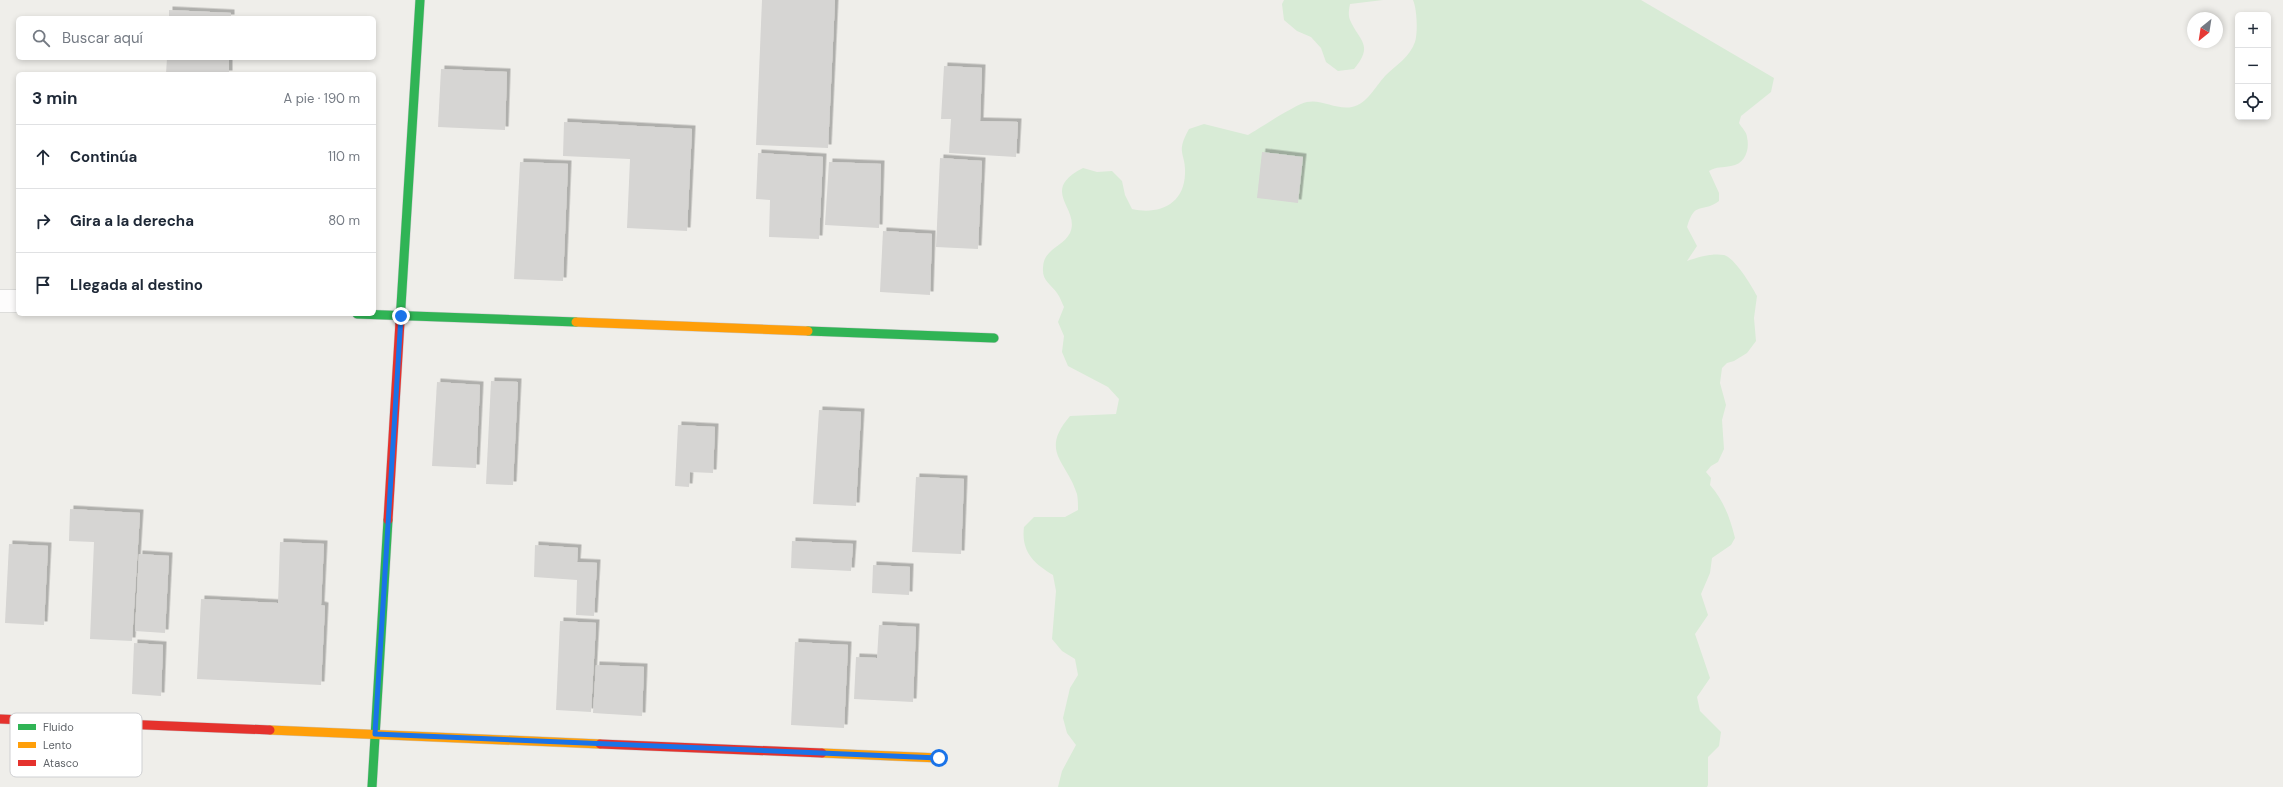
<!DOCTYPE html>
<html lang="es">
<head>
<meta charset="utf-8">
<style>
  body { margin:0; font-family:"DM Sans",sans-serif; background:#f6f6f7; color:#1f2937 }
  .controls { position:absolute; right:12px; top:12px; display:grid; overflow:hidden; border-radius:6px; box-shadow:0 2px 6px #0003 }
  .controls button { width:36px; height:36px; display:grid; place-items:center; padding:0; border:0; border-bottom:1px solid #e0e1e3; background:#fff; color:#1f2937; font:20px sans-serif }
  .compass { position:absolute; left:2187px; top:12px; width:36px; height:36px; border-radius:50%; background:#fff; box-shadow:0 2px 6px #0003; rotate:210deg }
  .stop { position:absolute; width:12px; height:12px; margin:-9px; border:3px solid #1a73e8; border-radius:50%; background:#fff }
  .stop.end { background:#1a73e8; border-color:#fff; box-shadow:0 1px 4px #0008 }
  .list { margin:0; padding:0; list-style:none }
  h2 { display:flex; justify-content:space-between; align-items:center; height:52px; margin:0; padding:0 16px; font-size:17px }
  h2 small { font-size:13px; font-weight:400; color:#747a83 }
  .list li { display:grid; grid-template-columns:26px 1fr auto; gap:12px; align-items:center; box-sizing:border-box; height:64px; padding:0 16px; border-top:1px solid #e0e1e3 }
  .list b { display:block; font-size:15px; white-space:nowrap }
  .list em { font-size:13px; font-style:normal; color:#747a83 }
  .icon { flex:none; width:22px; height:22px; fill:none; stroke:currentColor; stroke-width:2; stroke-linecap:round; stroke-linejoin:round }
  .map { position:relative; flex:none; width:2283px; height:787px; overflow:hidden }
  .search { position:absolute; background:#fff; box-shadow:0 2px 6px #0003; left:16px; top:16px; width:360px; height:44px; display:flex; align-items:center; gap:10px; box-sizing:border-box; padding:0 14px; border-radius:6px; color:#747a83; font-size:15px }
  .panel { position:absolute; background:#fff; box-shadow:0 2px 6px #0003; left:16px; top:72px; width:360px; height:244px; border-radius:6px }
  .map>svg:first-child { display:block }
  .green { fill:#d8ebd6 }
  .building { fill:#d6d5d3; filter:url(#shadow) }
  .lines { fill:none; stroke-linecap:round; stroke-linejoin:round }
  .street-casing { stroke:#cbcccc; stroke-width:23 }
  .fast-casing { stroke:#cacacb; stroke-width:10 }
  .slow-casing { stroke:#cacacb; stroke-width:10 }
  .jam-casing { stroke:#cacacb; stroke-width:10 }
  .street { stroke:#fdfcfc; stroke-width:22 }
  .fast { stroke:#30b455; stroke-width:9 }
  .slow { stroke:#ff9f0a; stroke-width:9 }
  .jam { stroke:#e5322d; stroke-width:9 }
  .route { stroke:#1a73e8; stroke-width:5 }
  .key { fill:#fff; stroke:#cfd0d2; stroke-width:1 }
  .key-label { font-size:11px; fill:#5f6368 }
</style>
</head>
<body>
<div class="map">
<svg width="2283" height="787" viewBox="0 0 2283 787">
  <defs>
    <filter id="shadow"><feDropShadow dx="3.5" dy="-3.5" stdDeviation="0" flood-color="#0004"/></filter>
  </defs>
  <rect width="100%" height="100%" fill="#efeeea"/>
  <g class="green">
    <path d="M 1284,0 L 1383,0 L 1350,4 C 1349,9 1348,15 1350,20 C 1360,42 1374,45 1354,69 L 1338,71 L 1326,62 L 1321,48 L 1311,37 L 1297,31 L 1284,20 L 1282,4 Z"/>
    <path d="M 1413,0 L 1641,0 L 1774,78 L 1771,92 L 1741,116 L 1739,123 C 1741,127 1747,132 1747,137 C 1750,150 1745,164 1731,166 C 1722,168 1717,166 1709,171 L 1719,193 L 1719,201 C 1701,214 1695,200 1687,227 L 1697,246 L 1687,261 C 1698,257 1712,253 1724,255 C 1734,257 1752,286 1757,296 L 1754,318 L 1756,341 L 1747,353 L 1734,361 L 1727,363 L 1722,368 L 1720,383 L 1726,405 L 1722,420 L 1724,449 L 1718,462 L 1711,466 L 1706,472 L 1711,478 L 1710,485 C 1724,501 1730,518 1735,538 L 1731,545 L 1712,558 L 1710,573 L 1701,594 L 1708,615 L 1695,634 L 1710,678 L 1697,697 L 1700,711 L 1721,732 L 1719,746 L 1708,757 L 1708,785 L 1707,787 L 1058,787 L 1062,771 L 1076,745 L 1067,733 L 1063,718 L 1070,688 L 1078,675 L 1075,659 L 1062,651 L 1052,639 L 1056,591 L 1053,575 C 1033,563 1021,551 1024,527 L 1034,517 L 1065,517 L 1078,510 C 1078,505 1078,499 1077,494 C 1067,461 1039,452 1070,416 L 1116,414 L 1119,399 L 1108,387 L 1068,366 L 1062,352 L 1064,336 L 1058,322 L 1064,307 C 1062,303 1060,297 1057,293 C 1051,284 1042,281 1043,268 C 1043,249 1063,247 1070,233 C 1081,208 1038,191 1083,168 L 1097,172 L 1112,171 L 1122,181 L 1125,195 L 1132,209 C 1158,215 1184,205 1185,174 C 1186,152 1175,154 1189,129 L 1204,124 L 1248,135 C 1260,128 1296,104 1307,102 C 1322,99 1336,110 1352,107 C 1367,104 1375,87 1385,76 C 1395,66 1410,57 1415,42 C 1418,32 1417,9 1413,0 Z"/>
  </g>
  <g class="building">
    <polygon points="762,0 835,0 828,148 756,145"/>
    <polygon points="169,10 231,13 231,18 169,18"/>
    <polygon points="167,58 229,58 229,74 166,74"/>
    <polygon points="944,66 982,68 980,121 1018,122 1016,157 949,153 951,119 941,119"/>
    <polygon points="441,69 507,72 505,130 438,127"/>
    <polygon points="564,122 692,129 687,231 627,228 630,159 563,156"/>
    <polygon points="1262,152 1303,157 1298,203 1257,198"/>
    <polygon points="758,153 823,157 819,239 769,237 770,200 756,199"/>
    <polygon points="940,158 982,161 978,249 936,247"/>
    <polygon points="520,162 568,164 563,281 514,279"/>
    <polygon points="829,162 881,164 879,228 825,225"/>
    <polygon points="883,231 932,234 930,295 880,292"/>
    <polygon points="491,381 518,382 513,485 486,484"/>
    <polygon points="437,382 480,385 476,468 432,466"/>
    <polygon points="819,410 861,412 856,506 813,504"/>
    <polygon points="678,425 715,427 713,473 690,472 689,487 675,486"/>
    <polygon points="916,477 964,479 961,554 912,552"/>
    <polygon points="70,509 140,513 132,641 90,639 94,542 69,541"/>
    <polygon points="792,541 853,544 851,571 791,568"/>
    <polygon points="280,542 324,544 321,605 325,606 321,685 197,679 201,599 278,603"/>
    <polygon points="9,544 48,546 44,625 5,623"/>
    <polygon points="535,545 578,548 577,562 597,563 594,616 576,615 577,580 534,577"/>
    <polygon points="139,554 169,556 165,633 135,631"/>
    <polygon points="873,565 910,567 909,595 872,593"/>
    <polygon points="560,621 596,623 591,712 556,710"/>
    <polygon points="879,625 916,627 913,702 854,699 856,657 877,658"/>
    <polygon points="795,642 848,645 844,728 791,725"/>
    <polygon points="134,643 163,645 161,696 132,694"/>
    <polygon points="596,665 644,667 642,716 593,713"/>
  </g>
  <g class="lines">
    <g class="street-casing">
      <polyline id="street" points="0,301 18,301"/>
    </g>
    <g class="fast-casing">
      <g id="fast">
        <polyline points="357,314 576,322"/>
        <polyline points="400,322 420,0"/>
        <polyline points="808,331 994,338"/>
        <polyline points="372,787 388,520"/>
      </g>
    </g>
    <g class="slow-casing">
      <g id="slow">
        <polyline points="576,322 808,331"/>
        <polyline points="270,730 600,744"/>
        <polyline points="822,753 939,758"/>
      </g>
    </g>
    <g class="jam-casing">
      <g id="jam">
        <polyline points="388,520 400,322"/>
        <polyline points="0,719 270,730"/>
        <polyline points="600,744 822,753"/>
      </g>
    </g>
    <use href="#street" class="street"/>
    <use href="#fast" class="fast"/>
    <use href="#slow" class="slow"/>
    <use href="#jam" class="jam"/>
  </g>
  <g class="lines">
    <polyline class="route" points="401,316 375,734 939,758"/>
  </g>
  <rect x="10" y="713" width="132" height="64" rx="6" class="key"/>
  <rect x="18" y="724" width="18" height="6" fill="#30b455"/>
  <rect x="18" y="742" width="18" height="6" fill="#ff9f0a"/>
  <rect x="18" y="760" width="18" height="6" fill="#e5322d"/>
  <g class="key-label">
    <text x="43" y="731">Fluido</text>
    <text x="43" y="749">Lento</text>
    <text x="43" y="767">Atasco</text>
  </g>
</svg>
<div class="controls">
<button>+</button>
<button>−</button>
<button><svg class="icon" aria-label="locate" viewBox="0 0 24 24"><circle cx="12" cy="12" r="6"/><path d="M12 2v4M12 18v4M2 12h4M18 12h4"/></svg></button>
</div>
<svg class="compass" viewBox="-18 -18 36 36"><path d="M0-13l5 13h-10z" fill="#e53935"/><path d="M0 13l5-13h-10z" fill="#747a83"/></svg>
<div class="stop" style="left:939px;top:758px"></div>
<div class="stop end" style="left:401px;top:316px"></div>
<div class="search"><svg class="icon" aria-label="search" viewBox="0 0 24 24"><circle cx="10" cy="10" r="6"/><path d="M15 15l6 6"/></svg>Buscar aquí</div>
<section class="panel">
<h2>3 min<small>A pie · 190 m</small></h2>
<ul class="list">
<li><svg class="icon" aria-label="ahead" viewBox="0 0 24 24"><path d="M12 20V5M6 11l6-6 6 6"/></svg><div><b>Continúa</b></div><em>110 m</em></li>
<li><svg class="icon" aria-label="right" viewBox="0 0 24 24"><path d="M7 20v-9h11M14 6l5 5-5 5"/></svg><div><b>Gira a la derecha</b></div><em>80 m</em></li>
<li><svg class="icon" aria-label="arrive" viewBox="0 0 24 24"><path d="M6 21V4h12l-3 4 3 4H6"/></svg><div><b>Llegada al destino</b></div></li>
</ul>
</section>
</div>
</body>
</html>
